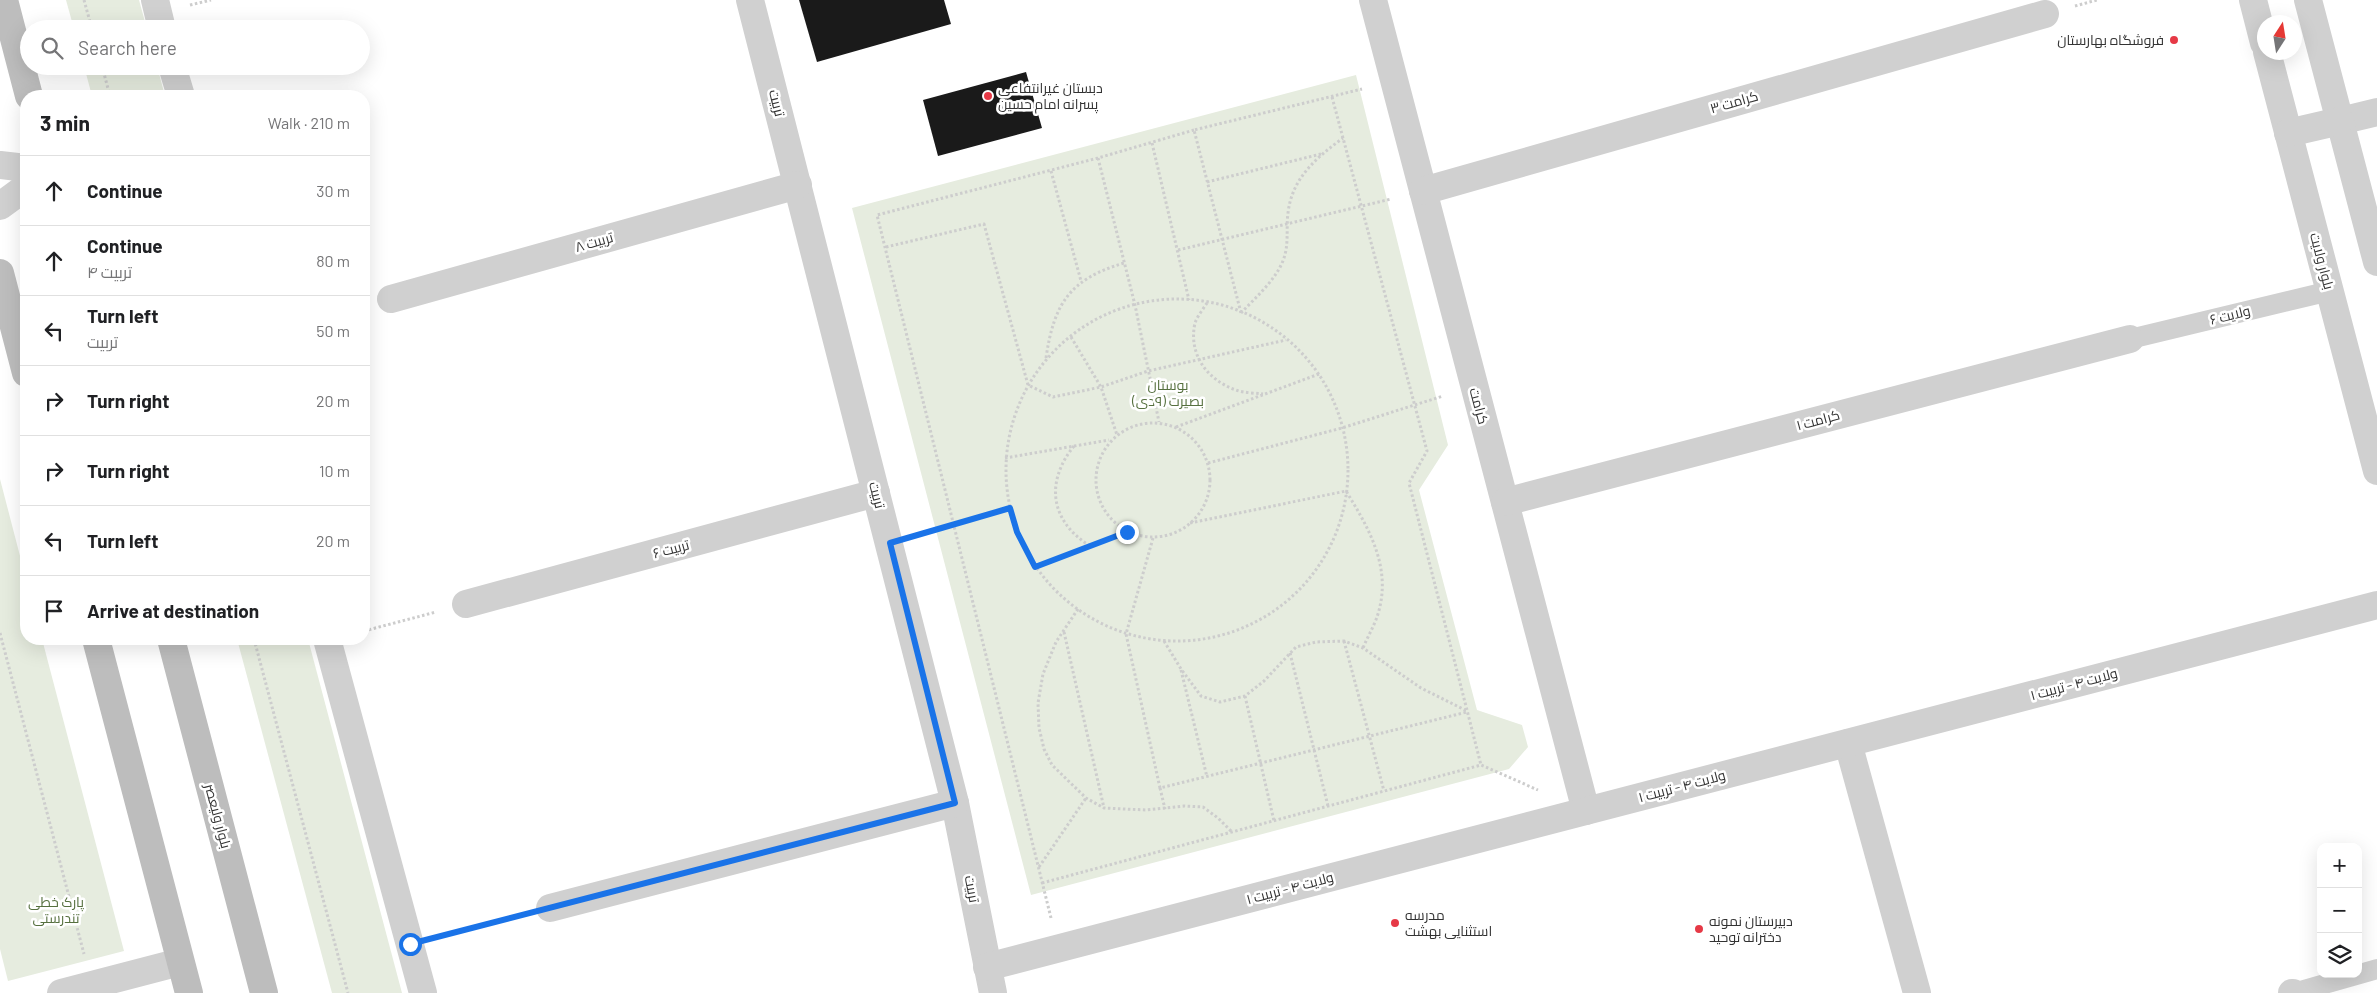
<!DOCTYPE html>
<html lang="en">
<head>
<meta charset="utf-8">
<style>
  body { margin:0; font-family:Barlow,Cairo,sans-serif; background:#f2f2f2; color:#202124 }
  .controls { position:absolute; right:15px; bottom:15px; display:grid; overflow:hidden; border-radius:10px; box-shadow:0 5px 20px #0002 }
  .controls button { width:45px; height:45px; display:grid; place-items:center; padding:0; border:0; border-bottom:1px solid #e0e0e0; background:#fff; color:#202124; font:25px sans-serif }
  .compass { position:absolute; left:2257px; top:15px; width:45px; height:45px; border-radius:50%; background:#fff; box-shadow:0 5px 20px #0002; rotate:12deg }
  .stop { position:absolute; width:15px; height:15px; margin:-11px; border:4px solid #1a73e8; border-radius:50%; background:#fff }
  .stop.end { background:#1a73e8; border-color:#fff; box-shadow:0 1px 5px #0008 }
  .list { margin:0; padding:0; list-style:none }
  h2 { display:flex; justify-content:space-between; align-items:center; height:65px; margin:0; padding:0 20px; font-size:21px }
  h2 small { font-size:16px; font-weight:400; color:#757577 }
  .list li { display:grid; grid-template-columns:32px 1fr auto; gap:15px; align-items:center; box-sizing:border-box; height:70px; padding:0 20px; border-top:1px solid #e0e0e0 }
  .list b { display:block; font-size:19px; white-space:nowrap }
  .list p { margin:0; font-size:16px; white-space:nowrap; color:#757577 }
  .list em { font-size:16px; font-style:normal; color:#757577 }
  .icon { flex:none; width:28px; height:28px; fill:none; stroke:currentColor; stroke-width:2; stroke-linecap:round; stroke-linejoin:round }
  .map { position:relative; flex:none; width:2377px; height:993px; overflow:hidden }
  .search { position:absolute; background:#fff; box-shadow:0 5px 20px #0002; left:20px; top:20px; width:350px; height:55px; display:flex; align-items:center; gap:12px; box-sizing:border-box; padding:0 18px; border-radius:28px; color:#757577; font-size:19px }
  .panel { position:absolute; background:#fff; box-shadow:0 5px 20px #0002; left:20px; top:90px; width:350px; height:555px; border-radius:20px }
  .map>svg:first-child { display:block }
  .green { fill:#e6ecdf }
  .building { fill:#1a1a1a }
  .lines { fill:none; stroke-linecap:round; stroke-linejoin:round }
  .path { stroke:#cdcdcd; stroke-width:3; stroke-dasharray:2.5 2.5; stroke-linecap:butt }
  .service { stroke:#d0d0d0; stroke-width:20 }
  .minor { stroke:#d0d0d0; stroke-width:28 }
  .tertiary { stroke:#d0d0d0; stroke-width:28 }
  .secondary { stroke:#bdbdbd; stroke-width:28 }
  .route { stroke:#1a73e8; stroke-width:6 }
  .poi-dot { fill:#e63946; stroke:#fff; stroke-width:2 }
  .labels { text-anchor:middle; stroke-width:5; stroke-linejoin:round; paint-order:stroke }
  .poi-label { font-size:14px; fill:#333; stroke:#fff; text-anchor:start }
  .street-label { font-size:14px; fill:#333; stroke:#fff }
  .park-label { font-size:14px; fill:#56703f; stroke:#fff }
</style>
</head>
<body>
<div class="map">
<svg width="2377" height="993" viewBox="0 0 2377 993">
  <rect width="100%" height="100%" fill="#fff"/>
  <g class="green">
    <polygon points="66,0 139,0 147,29 74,29"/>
    <polygon points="84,66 157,66 165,96 92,96"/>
    <polygon points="1356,75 1448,445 1419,490 1477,710 1522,725 1528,747 1509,769 1031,895 852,208"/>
    <polygon points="0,479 26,579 26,639 42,639 124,951 8,981 0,949"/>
    <polygon points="237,639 308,639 402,993 332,993"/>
  </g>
  <g class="building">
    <polygon points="799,0 944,0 951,24 817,62"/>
    <polygon points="1026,72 1042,128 938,156 923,100"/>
  </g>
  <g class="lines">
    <g class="path">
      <polyline points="84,0 92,29"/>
      <polyline points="190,5 211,0"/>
      <polyline points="2075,6 2097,0"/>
      <polyline points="102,66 110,96"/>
      <polyline points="1332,97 1427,451 1409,483 1481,765"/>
      <polyline points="1152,143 1189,300"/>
      <polyline points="1098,158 1135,305 1159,422"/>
      <polyline points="1051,171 1081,281"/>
      <polyline points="1207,182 1321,154"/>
      <polyline points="886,247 984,224 1028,385 1053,397 1101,387 1148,371 1286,340"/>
      <polyline points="1178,250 1391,199"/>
      <circle cx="1177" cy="470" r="171"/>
      <path d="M 1207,303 C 1203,309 1197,317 1195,323 C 1188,354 1207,380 1236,390 C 1244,393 1255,393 1263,394"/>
      <polyline points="1241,313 1194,130 1362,89"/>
      <path d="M 1241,313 C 1256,297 1277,279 1284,258 C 1289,243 1286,228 1288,213 C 1292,178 1316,158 1343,138"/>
      <polyline points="1071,337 1101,387 1117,435"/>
      <path d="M 1046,358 C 1054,303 1070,279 1124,263"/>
      <circle cx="1153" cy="480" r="57"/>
      <polyline points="1176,427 1319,374"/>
      <path d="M 1074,446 C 1045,482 1050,521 1090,546"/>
      <polyline points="1005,458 1109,440"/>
      <polyline points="1208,463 1342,428 1443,396"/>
      <path d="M 1190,523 L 1346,491 C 1370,530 1393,570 1377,617 C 1373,628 1367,638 1363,648"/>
      <polyline points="919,534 1010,508"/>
      <polyline points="1153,538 1126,634 1160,788 1467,712"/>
      <polyline points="1035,567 1126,532"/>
      <polyline points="1078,609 1056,642 1043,674 1038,703 1039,728 1044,749 1052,765 1086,798 1104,808 1146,810 1184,806 1203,807 1218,818 1232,832"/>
      <polyline points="364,631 436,612"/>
      <polyline points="1064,632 1104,808"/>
      <polyline points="0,633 84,954"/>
      <polyline points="254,639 348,993"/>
      <polyline points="1164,641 1181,669 1201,696 1220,702 1245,696 1264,681 1296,647 1316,642 1344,641 1363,648 1421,688 1467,711"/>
      <polyline points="1344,641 1384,791"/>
      <polyline points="1290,653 1328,806"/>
      <polyline points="1181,670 1207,777"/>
      <polyline points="1245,696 1274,821"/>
      <polyline points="1160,788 1165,809"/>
      <polyline points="1039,867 1086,798"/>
      <polyline points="1042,883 1481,765 1538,790"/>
      <polyline points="1051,918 877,215 1098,158 1194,130"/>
      <polyline points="442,936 521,916"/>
    </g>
    <g class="service">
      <polyline points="2130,339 2330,291"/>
      <polyline points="2293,993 2377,969"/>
    </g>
    <g class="minor">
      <polyline points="155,0 162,29"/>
      <polyline points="750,0 955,803 993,993"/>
      <polyline points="1373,0 1586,811"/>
      <polyline points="172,66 181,96"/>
      <polyline points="2340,121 2377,112"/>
      <polyline points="1423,191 2045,14"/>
      <polyline points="391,299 798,185"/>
      <polyline points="1505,502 2130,339"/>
      <polyline points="466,604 876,493"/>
      <polyline points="327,639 423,993"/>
      <polyline points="1848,743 1917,993"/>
      <polyline points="550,908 955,803"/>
      <polyline points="987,967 2377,605"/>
      <polyline points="2292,993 2293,993"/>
    </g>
    <g class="tertiary">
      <polyline points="2253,0 2264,43"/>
      <polyline points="2308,0 2377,262"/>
      <polyline points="2267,52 2377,471"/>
      <polyline points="2288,133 2340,121"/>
      <polyline points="0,165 26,168"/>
      <polyline points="0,206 26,187"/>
      <polyline points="61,993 180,962"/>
    </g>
    <g class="secondary">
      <polyline points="4,0 29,96"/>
      <polyline points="0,273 26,373"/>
      <polyline points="96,639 189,993"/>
      <polyline points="171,639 264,993"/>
    </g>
  </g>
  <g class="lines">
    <polyline class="route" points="410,944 955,803 890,543 1010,508 1017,532 1035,567 1127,532"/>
  </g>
  <g class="poi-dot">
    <circle cx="2174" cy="40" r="5"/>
    <circle cx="988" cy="96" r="5"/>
    <circle cx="1395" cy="923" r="5"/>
    <circle cx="1699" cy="929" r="5"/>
  </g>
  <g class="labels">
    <g class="poi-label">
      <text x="2164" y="45" text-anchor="end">فروشگاه بهارستان</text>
      <text x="998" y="93">دبستان غیرانتفاعی<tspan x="998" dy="16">پسرانه امام حسین</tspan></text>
      <text x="1405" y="920">مدرسه<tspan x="1405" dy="16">استثنایی بهشت</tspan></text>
      <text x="1709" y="926">دبیرستان نمونه<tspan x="1709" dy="16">دخترانه توحید</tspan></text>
    </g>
    <g class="street-label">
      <text transform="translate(1734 102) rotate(-16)" y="5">کرامت ۳</text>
      <text transform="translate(777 103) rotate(76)" y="5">تربیت</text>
      <text transform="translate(594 242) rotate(-16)" y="5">تربیت ۸</text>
      <text transform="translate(2322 261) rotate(75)" y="5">بلوار ولایت</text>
      <text transform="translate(2230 315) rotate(-14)" y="5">ولایت ۶</text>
      <text transform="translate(1479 406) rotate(75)" y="5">کرامت</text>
      <text transform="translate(1818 420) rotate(-15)" y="5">کرامت ۱</text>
      <text transform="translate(877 495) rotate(75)" y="5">تربیت</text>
      <text transform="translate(671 549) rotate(-15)" y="5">تربیت ۶</text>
      <text transform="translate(2074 684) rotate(-15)" y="5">ولایت ۴ - تربیت ۱</text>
      <text transform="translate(1682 786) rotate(-15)" y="5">ولایت ۴ - تربیت ۱</text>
      <text transform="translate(218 816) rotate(75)" y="5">بلوار ولیعصر</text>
      <text transform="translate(1290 888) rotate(-15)" y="5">ولایت ۴ - تربیت ۱</text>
      <text transform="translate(972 889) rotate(79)" y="5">تربیت</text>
    </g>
    <g class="park-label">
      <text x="1168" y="390">بوستان<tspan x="1168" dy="16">بصیرت (۹دی)</tspan></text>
      <text x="56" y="907">پارک خطی<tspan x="56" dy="16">تندرستی</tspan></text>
    </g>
  </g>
</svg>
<div class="controls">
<button>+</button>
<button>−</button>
<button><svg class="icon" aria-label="layers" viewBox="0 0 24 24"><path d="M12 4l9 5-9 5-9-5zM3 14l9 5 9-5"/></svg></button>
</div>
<svg class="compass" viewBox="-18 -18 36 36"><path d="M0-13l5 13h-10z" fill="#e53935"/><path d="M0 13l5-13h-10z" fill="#757577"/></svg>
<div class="stop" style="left:410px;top:944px"></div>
<div class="stop end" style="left:1127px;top:532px"></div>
<div class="search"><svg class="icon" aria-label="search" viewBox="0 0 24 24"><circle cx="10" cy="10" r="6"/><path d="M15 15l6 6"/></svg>Search here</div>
<section class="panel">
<h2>3 min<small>Walk · 210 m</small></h2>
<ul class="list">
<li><svg class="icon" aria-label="ahead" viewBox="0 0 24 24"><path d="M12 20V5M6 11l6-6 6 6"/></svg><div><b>Continue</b></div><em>30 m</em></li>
<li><svg class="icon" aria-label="ahead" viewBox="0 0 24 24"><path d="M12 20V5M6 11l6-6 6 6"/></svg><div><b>Continue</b><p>تربیت ۴</p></div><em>80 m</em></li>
<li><svg class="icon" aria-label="left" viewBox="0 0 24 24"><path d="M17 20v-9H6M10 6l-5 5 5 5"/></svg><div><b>Turn left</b><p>تربیت</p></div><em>50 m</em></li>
<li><svg class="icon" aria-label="right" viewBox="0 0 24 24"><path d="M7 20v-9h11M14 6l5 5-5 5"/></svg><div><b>Turn right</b></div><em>20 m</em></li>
<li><svg class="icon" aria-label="right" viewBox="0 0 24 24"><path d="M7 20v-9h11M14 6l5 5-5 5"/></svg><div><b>Turn right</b></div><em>10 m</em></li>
<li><svg class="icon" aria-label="left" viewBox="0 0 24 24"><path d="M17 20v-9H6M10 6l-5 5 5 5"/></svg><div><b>Turn left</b></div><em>20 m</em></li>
<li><svg class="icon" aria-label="arrive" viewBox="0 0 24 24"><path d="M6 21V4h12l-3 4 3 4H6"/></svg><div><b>Arrive at destination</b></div></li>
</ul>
</section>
</div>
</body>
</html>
